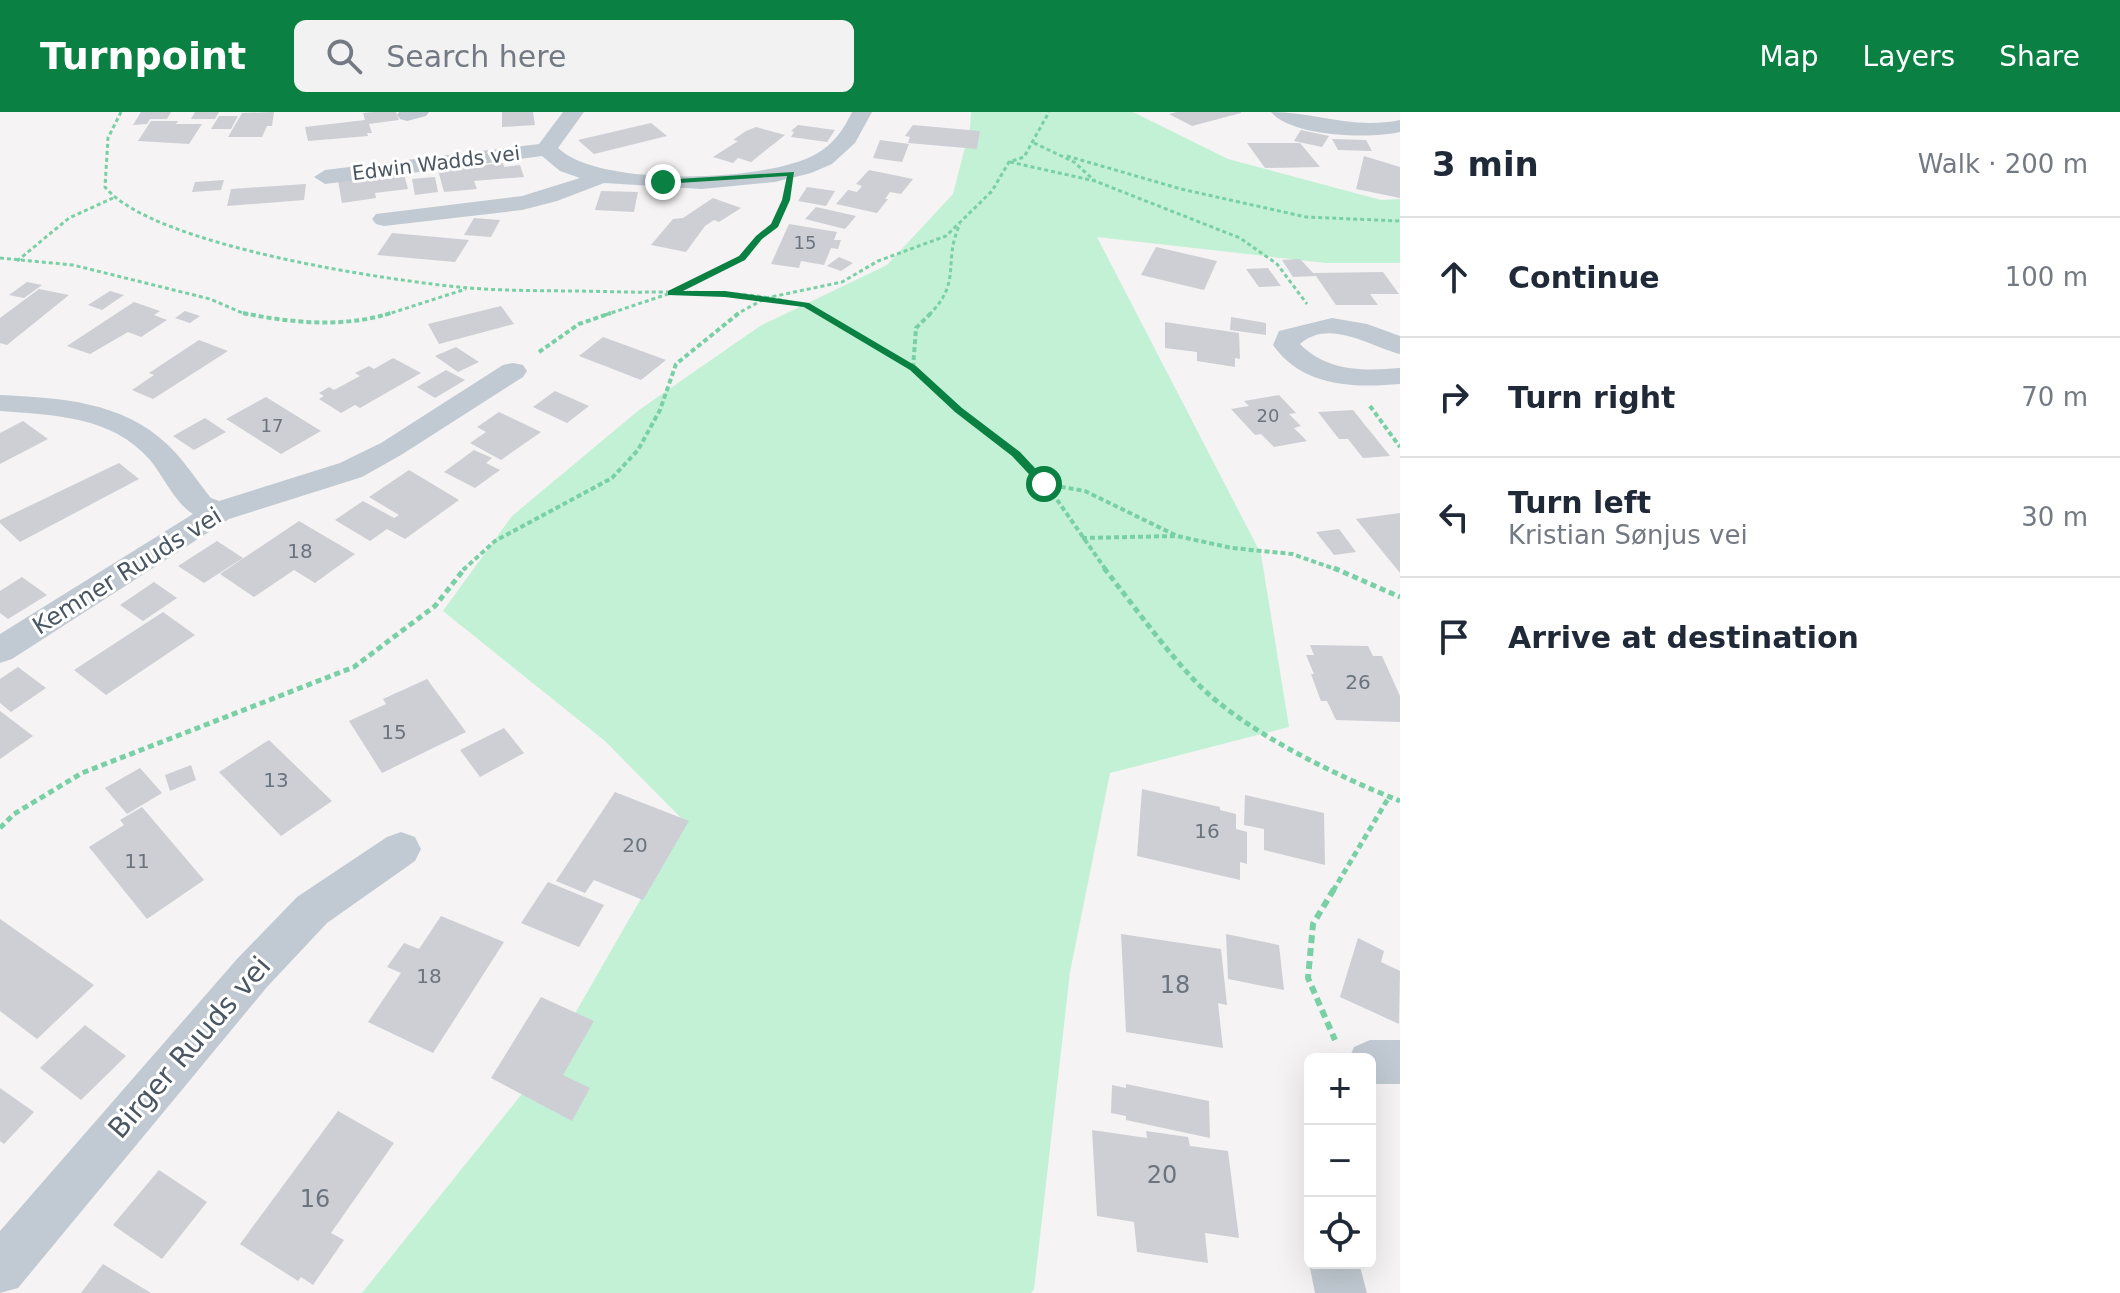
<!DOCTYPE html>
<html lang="en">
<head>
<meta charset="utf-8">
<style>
  body { margin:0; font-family:"DejaVu Sans",sans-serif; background:#f2f2f3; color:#1f2937 }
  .controls { position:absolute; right:24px; bottom:24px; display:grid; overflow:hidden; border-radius:12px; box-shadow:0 8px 32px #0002 }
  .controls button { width:72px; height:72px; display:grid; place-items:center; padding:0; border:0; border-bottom:2px solid #e0e1e3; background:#fff; color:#1f2937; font:40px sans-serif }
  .stop { position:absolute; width:24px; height:24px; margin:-18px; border:6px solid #0b8043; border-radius:50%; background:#fff }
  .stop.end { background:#0b8043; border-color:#fff; box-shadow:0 2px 8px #0008 }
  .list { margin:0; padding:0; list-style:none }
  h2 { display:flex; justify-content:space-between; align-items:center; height:104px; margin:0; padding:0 32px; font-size:34px }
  h2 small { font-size:26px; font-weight:400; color:#747a83 }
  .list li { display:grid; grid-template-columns:52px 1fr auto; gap:24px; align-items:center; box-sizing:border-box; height:120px; padding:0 32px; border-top:2px solid #e0e1e3 }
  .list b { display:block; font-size:30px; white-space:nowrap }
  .list p { margin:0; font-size:26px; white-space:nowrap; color:#747a83 }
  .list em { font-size:26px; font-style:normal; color:#747a83 }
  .icon { flex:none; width:44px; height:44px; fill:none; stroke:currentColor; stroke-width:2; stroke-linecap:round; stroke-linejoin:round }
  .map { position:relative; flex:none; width:1400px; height:1181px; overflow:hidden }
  header { display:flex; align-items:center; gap:48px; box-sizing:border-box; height:112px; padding:0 40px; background:#0b8043; color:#fff }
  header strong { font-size:38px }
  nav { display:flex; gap:44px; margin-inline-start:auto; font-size:28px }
  .search { width:560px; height:72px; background:#f2f2f3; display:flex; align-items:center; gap:20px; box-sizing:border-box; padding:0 28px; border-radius:12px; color:#747a83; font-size:30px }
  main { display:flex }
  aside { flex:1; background:#fff }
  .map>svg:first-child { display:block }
  .green { fill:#c3f1d5 }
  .building { fill:#cdcfd5 }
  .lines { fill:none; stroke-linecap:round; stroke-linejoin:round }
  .path-far3 { stroke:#7ad0a6; stroke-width:3; stroke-dasharray:4 3; stroke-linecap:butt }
  .path-far2 { stroke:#7ad0a6; stroke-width:4; stroke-dasharray:5 3; stroke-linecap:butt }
  .path-far1 { stroke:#7ad0a6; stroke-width:5; stroke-dasharray:6 4; stroke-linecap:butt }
  .path { stroke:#7ad0a6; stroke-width:6; stroke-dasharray:8 5; stroke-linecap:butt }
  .street { fill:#c1cad2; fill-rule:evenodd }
  .route { fill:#0b8043 }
  .labels { text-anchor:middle; stroke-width:6; stroke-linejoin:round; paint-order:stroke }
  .far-number-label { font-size:18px; fill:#6b747e }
  .far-street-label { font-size:20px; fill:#4a5661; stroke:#fff }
  .number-label { font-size:20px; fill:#6b747e }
  .street-label { font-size:24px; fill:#4a5661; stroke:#fff }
  .near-number-label { font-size:24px; fill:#6b747e }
  .near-street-label { font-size:28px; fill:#4a5661; stroke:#fff }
</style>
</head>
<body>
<header>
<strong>Turnpoint</strong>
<div class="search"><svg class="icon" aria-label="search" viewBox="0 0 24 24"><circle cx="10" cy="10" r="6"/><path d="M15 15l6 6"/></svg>Search here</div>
<nav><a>Map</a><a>Layers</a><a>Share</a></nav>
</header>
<main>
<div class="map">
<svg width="1400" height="1181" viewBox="0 0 1400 1181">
  <rect width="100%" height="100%" fill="#f5f3f3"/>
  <polygon class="green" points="971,0 1133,0 1228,47 1381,88 1400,87 1400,151 1326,151 1097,125 1261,442 1289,615 1110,661 1070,860 1034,1177 1031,1181 362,1181 546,952 685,710 605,629 443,499 512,404 639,298 760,214 887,153 953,82 970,16"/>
  <g class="building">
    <polygon points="141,0 171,0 167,7 150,7 147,12 133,13"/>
    <polygon points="195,0 219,0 215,7 191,7"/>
    <polygon points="274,0 272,14 267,14 262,25 228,25 242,1"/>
    <polygon points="374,0 396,0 399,8 369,12 372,21 367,21 368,24 308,29 305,15 365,8 363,1"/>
    <polygon points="502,0 533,0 535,13 502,15"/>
    <polygon points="1177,0 1241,0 1241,1 1192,14 1169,2"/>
    <polygon points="219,4 238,4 231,17 211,17"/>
    <polygon points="151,9 178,9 176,12 202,12 189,32 138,29"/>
    <polygon points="651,11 667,24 594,42 578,28"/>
    <polygon points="798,13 835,18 827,30 791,25 794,20 791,19"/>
    <polygon points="913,13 980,19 977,37 908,31 910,25 905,24"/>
    <polygon points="756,15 785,23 751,50 738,46 733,51 713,45 738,29 733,28 746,19"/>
    <polygon points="1301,18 1329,24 1322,35 1294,29"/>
    <polygon points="1332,27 1366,28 1372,39 1338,38"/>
    <polygon points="880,28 909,32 902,50 873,46"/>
    <polygon points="1247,31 1300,31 1320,55 1265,56"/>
    <polygon points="1364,44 1400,55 1400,86 1356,77"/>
    <polygon points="503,51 504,55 520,53 524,65 474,69 477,77 444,80 438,58"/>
    <polygon points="869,58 913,67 901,82 890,80 885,87 888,87 877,101 836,92 848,78 857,80 862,74 856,72"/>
    <polygon points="404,62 408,77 375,81 376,86 342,91 338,69"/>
    <polygon points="435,65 438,80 415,83 412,67"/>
    <polygon points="224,68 221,78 192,80 195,70"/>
    <polygon points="306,72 304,88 227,94 231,77"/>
    <polygon points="807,75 835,79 826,94 798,89"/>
    <polygon points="601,79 638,80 634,100 595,98"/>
    <polygon points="713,86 741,96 719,110 714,108 705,114 686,140 651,133 673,107 683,106"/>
    <polygon points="816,95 856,104 845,117 805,107"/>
    <polygon points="474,106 500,108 491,125 464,123"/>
    <polygon points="789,112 837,120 834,128 841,128 838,137 831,136 824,153 801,149 799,156 771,152"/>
    <polygon points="392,121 469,128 455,150 377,143"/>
    <polygon points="1156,135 1217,149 1204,178 1141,163"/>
    <polygon points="839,145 853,151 841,159 827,154"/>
    <polygon points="1300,147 1313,161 1383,160 1399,182 1370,182 1378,193 1336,193 1316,164 1293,165 1282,148"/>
    <polygon points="1268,156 1281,174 1259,175 1246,157"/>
    <polygon points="27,170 42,173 24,186 9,183"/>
    <polygon points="39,177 69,183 7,233 0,231 0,206"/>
    <polygon points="110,179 124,183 102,198 88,193"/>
    <polygon points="134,190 160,199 154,203 167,208 141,225 128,220 90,242 67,234"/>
    <polygon points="501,194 514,212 439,232 428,212"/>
    <polygon points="185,199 200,204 190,211 175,206"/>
    <polygon points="1231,205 1266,211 1266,223 1230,218"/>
    <polygon points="1165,210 1239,221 1240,247 1235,246 1235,255 1197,249 1197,240 1165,236"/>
    <polygon points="603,225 666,248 641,268 579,244"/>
    <polygon points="199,228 228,239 153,287 132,278 154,263 149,261"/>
    <polygon points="456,235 479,250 458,260 435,244"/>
    <polygon points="393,246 421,261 360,296 355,293 341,301 319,287 324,284 319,281 329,275 334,278 360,264 355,261 369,254 374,257"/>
    <polygon points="446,258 465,268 435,286 417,275"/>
    <polygon points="555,279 589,294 567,311 533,295"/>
    <polygon points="1279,283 1296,301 1289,302 1301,314 1294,316 1307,329 1274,335 1261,322 1255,323 1231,297 1249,294 1244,289"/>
    <polygon points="266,285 321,319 281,342 226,307"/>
    <polygon points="1353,298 1390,344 1363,346 1348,327 1339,327 1318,300"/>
    <polygon points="499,300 541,320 501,348 470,331 486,320 477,315"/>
    <polygon points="205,306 226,320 194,338 173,324"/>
    <polygon points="23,309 48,327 0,352 0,321"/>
    <polygon points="474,338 492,346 486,351 500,358 475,376 444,360"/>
    <polygon points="119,351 139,367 20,430 0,411 0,408"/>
    <polygon points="409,358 459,388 405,427 387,417 370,429 335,408 363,389 394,406 399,403 369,385"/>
    <polygon points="1400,401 1400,461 1356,407"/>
    <polygon points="299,409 355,442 315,471 294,458 254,485 220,462"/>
    <polygon points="1339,417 1356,440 1334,443 1316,420"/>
    <polygon points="217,429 243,446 204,471 178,454"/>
    <polygon points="22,465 47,483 8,507 0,501 0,479"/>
    <polygon points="154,470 177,486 143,509 120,493"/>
    <polygon points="163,500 195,523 106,583 74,558"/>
    <polygon points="1310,533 1368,534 1373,544 1382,544 1400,584 1400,610 1336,608 1327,589 1321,589 1311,562 1314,562 1306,543 1314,543"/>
    <polygon points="18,555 46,576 11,600 0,591 0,567"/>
    <polygon points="427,567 466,620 382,661 349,609 386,592 383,587"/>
    <polygon points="0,599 33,624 0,647"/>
    <polygon points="504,616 524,641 480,665 460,638"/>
    <polygon points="269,628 332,689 281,724 219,660"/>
    <polygon points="191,653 196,668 170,679 165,663"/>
    <polygon points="140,656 162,681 127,702 105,676"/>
    <polygon points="1142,677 1220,695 1220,698 1236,702 1236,717 1247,720 1247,752 1240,750 1240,768 1137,744"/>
    <polygon points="615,680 689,709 643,788 594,768 585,781 556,769"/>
    <polygon points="1245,683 1324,701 1325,753 1264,738 1264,717 1244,713"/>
    <polygon points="142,695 204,768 147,807 89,735 124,713 120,708"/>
    <polygon points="548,770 604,793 579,835 521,811"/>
    <polygon points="441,804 504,830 433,941 368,910 401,861 387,855 404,831 419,837"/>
    <polygon points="0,807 94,873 37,927 0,899"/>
    <polygon points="1121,822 1221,837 1227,893 1218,891 1223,936 1126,920"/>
    <polygon points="1226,822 1279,833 1284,878 1228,867"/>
    <polygon points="1358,826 1384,839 1381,850 1400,859 1399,912 1340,885"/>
    <polygon points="541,885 594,909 563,963 590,976 572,1009 491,966"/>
    <polygon points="85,913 126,944 81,988 40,956"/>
    <polygon points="1126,972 1209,989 1210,1026 1126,1008 1126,1004 1111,1001 1112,973 1126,976"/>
    <polygon points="0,976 34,1000 4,1032 0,1029"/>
    <polygon points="338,999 394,1031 331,1121 344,1128 313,1173 301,1165 298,1169 240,1132"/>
    <polygon points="1092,1018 1147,1026 1146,1019 1188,1025 1190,1034 1228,1039 1239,1126 1205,1121 1208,1151 1137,1140 1134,1110 1097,1104"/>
    <polygon points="159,1058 207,1090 162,1147 113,1113"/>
    <polygon points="103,1152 151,1181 81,1181"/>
  </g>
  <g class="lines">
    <g class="path-far3">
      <path d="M 121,0 L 108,26 L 105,75 C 153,134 390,169 469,176 C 519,180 570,178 621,180 C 677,181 776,175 824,203"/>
      <polyline points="1034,31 1074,50 1095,69"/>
      <polyline points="1067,44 1181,77 1306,105 1400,109"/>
      <polyline points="1010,50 1095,69 1240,126 1277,152 1307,192"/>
      <polyline points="0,146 73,153 210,187 245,202 257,203"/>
      <polyline points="17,149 69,106 113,86"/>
      <polyline points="385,203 466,177"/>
      <polyline points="605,203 671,181 742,146 759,125 775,113 785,90"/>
      <polyline points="735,203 766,186 842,170 878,149 946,124 992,79 1009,50 1024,45 1049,0"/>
      <path d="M 929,203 C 963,169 942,151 960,112"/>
    </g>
    <g class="path-far2">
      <path d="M 243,201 C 291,211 344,216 391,201"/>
      <polyline points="820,201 913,256 958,298 1016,342 1053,382 1106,458"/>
      <polyline points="539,240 579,212 611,201"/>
      <polyline points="913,256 916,216 931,201"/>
      <polyline points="1370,294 1400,335"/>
      <polyline points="1045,372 1085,379 1177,424 1232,436 1292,442 1338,458"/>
      <polyline points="1082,426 1176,424"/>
      <polyline points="463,458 495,429 612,366 638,338 660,298 676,252 739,201"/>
    </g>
    <g class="path-far1">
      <path d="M 1104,456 C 1134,494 1163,535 1196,570 C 1243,619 1337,664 1400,689"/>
      <polyline points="1334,456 1400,485"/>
      <polyline points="0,716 14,702 82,661 354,555 435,494 465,456"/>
      <polyline points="1333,779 1389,685"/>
    </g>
    <polyline class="path" points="1334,777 1313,812 1308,866 1335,928"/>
    <g class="street">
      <polygon points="399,0 429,0 426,4 407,9 400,7 397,3"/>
      <path d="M 563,0 L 584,0 L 558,36 C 599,76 768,70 816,42 C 833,33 844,17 852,0 L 872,0 L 855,31 L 832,52 L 811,61 L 775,70 L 702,77 L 604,71 L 557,89 L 522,98 L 384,114 L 376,112 L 372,107 L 376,102 L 522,84 L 580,66 L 560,59 L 542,44 L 325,72 L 314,65 L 325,58 L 539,32 Z"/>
      <path d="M 1271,0 C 1317,0 1352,18 1400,8 L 1400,20 C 1370,27 1292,25 1271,0 Z"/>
      <path d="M 1332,206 L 1367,212 L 1400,224 L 1400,242 C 1369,234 1329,206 1300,232 C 1328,260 1363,259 1400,256 L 1400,272 C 1354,276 1302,275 1273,233 L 1279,219 Z"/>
      <path d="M 513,251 L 523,253 L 527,259 L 523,265 L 401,343 L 362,365 L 229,407 L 12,547 L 0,551 L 0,522 L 193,402 C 175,391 164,365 150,348 C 112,304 54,303 0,299 L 0,283 C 60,286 122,289 168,333 C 184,348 197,369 211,386 L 219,389 L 340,351 L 381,331 L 503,253 Z"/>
      <polygon points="401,720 415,725 421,737 415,749 327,811 267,875 18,1176 0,1181 0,1119 237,847 297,785 387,725"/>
      <polygon points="1370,928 1400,928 1400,972 1370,972 1370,947 1349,947 1354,935"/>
      <polygon points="1310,1148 1310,1151 1359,1151 1367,1181 1315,1181 1309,1151"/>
    </g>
  </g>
  <polygon class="route" points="794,60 790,88 778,115 762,127 745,148 683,179 725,179 809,191 916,254 962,296 1020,340 1048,370 1048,374 1040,374 1012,344 955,300 910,258 804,195 725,185 668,183 668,179 739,144 756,124 771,112 782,88 787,64 663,72 661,68"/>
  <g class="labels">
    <g class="far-number-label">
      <text x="805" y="137">15</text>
      <text x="1268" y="310">20</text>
      <text x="272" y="320">17</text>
    </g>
    <g class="far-street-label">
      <text transform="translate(436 51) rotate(-7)" y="7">Edwin Wadds vei</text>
    </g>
    <g class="number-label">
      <text x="300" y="446">18</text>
      <text x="1358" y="577">26</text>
      <text x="394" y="627">15</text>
      <text x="276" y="675">13</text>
      <text x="1207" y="726">16</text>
      <text x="635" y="740">20</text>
      <text x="137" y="756">11</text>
      <text x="429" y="871">18</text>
    </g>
    <g class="street-label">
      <text transform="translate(127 459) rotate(-32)" y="8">Kemner Ruuds vei</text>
    </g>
    <g class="near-number-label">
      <text x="1175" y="881">18</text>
      <text x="1162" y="1071">20</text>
      <text x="315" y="1095">16</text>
    </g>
    <g class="near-street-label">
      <text transform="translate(189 935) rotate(-49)" y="10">Birger Ruuds vei</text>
    </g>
  </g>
</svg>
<div class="controls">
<button>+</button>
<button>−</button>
<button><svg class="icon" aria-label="locate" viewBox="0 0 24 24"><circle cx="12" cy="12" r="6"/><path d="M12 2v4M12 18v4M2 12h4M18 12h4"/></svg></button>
</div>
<div class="stop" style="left:1044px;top:372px"></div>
<div class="stop end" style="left:663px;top:70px"></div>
</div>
<aside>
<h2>3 min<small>Walk · 200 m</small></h2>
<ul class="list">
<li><svg class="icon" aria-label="ahead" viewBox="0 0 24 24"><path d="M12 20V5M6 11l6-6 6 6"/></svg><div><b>Continue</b></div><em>100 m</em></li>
<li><svg class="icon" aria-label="right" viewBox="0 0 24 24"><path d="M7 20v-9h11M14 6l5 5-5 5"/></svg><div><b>Turn right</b></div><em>70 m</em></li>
<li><svg class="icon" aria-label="left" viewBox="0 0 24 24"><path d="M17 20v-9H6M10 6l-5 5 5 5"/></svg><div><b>Turn left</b><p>Kristian Sønjus vei</p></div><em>30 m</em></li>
<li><svg class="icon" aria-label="arrive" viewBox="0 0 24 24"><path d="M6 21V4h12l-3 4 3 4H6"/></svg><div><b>Arrive at destination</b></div></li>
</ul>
</aside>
</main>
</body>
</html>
